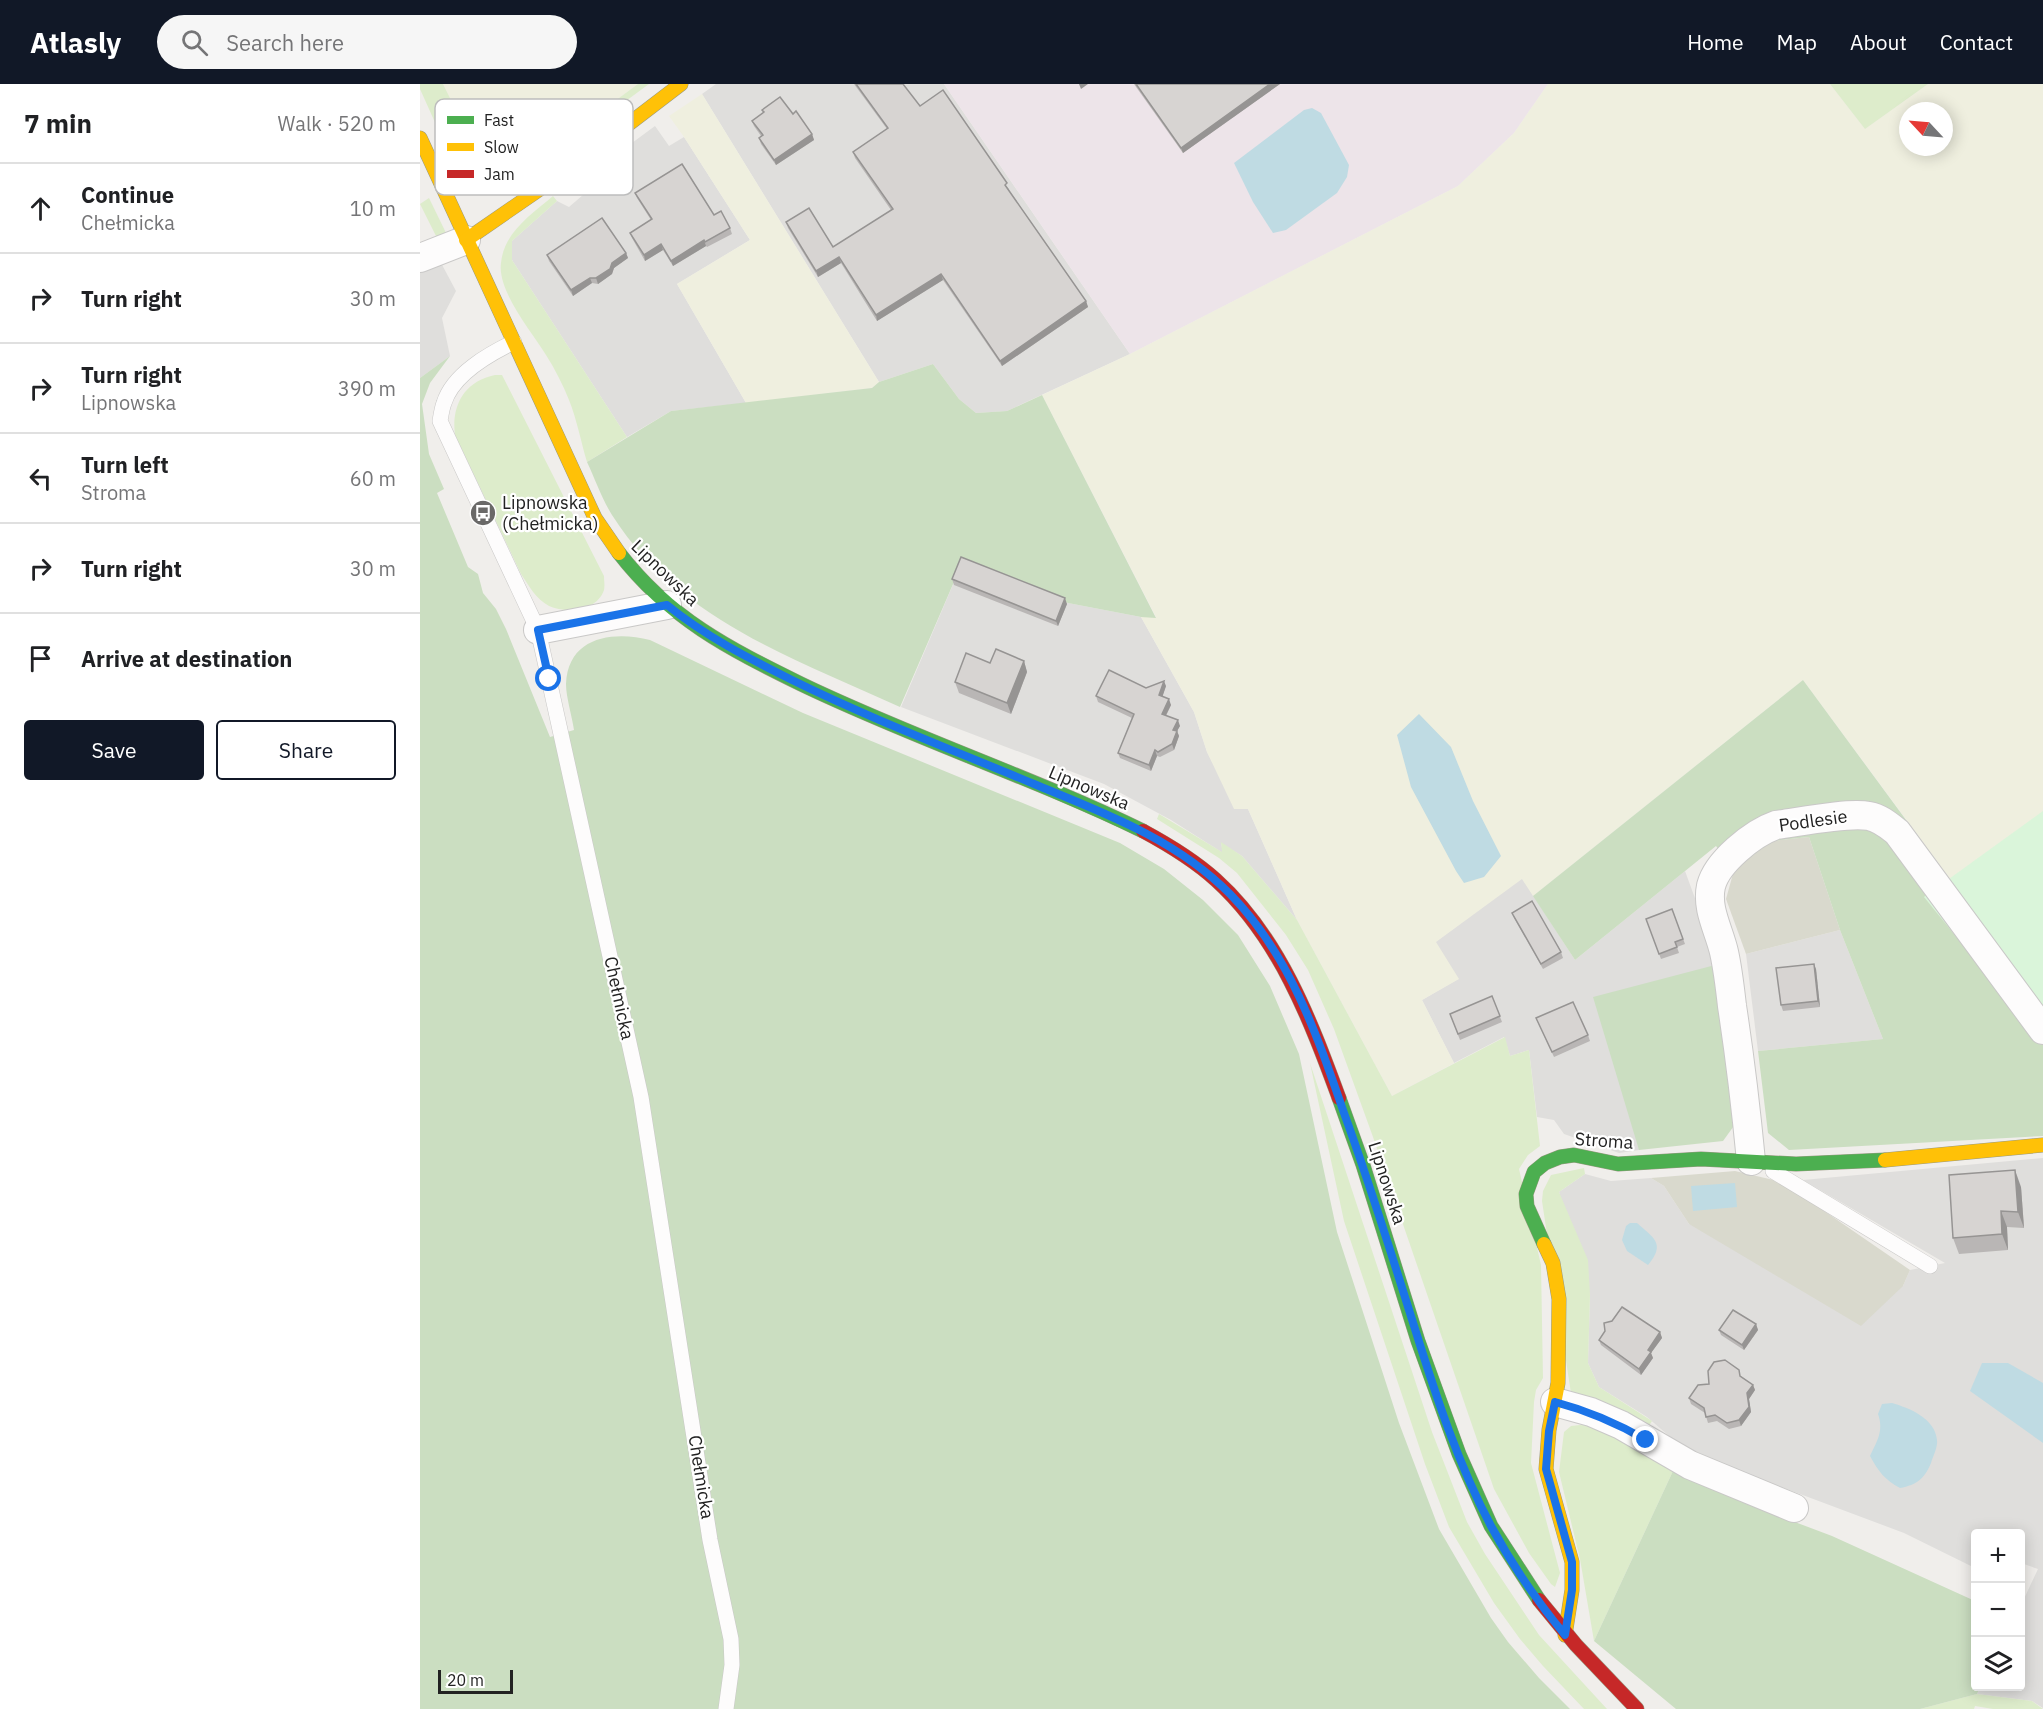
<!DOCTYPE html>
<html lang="en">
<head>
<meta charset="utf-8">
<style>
  body { margin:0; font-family:"IBM Plex Sans",sans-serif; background:#f6f6f6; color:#202124 }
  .controls { position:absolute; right:18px; bottom:18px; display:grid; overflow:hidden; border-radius:6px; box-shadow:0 3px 15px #0003 }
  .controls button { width:54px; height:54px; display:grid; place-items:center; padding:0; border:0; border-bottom:2px solid #e0e0e0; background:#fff; color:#202124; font:30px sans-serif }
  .compass { position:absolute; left:1479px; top:18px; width:54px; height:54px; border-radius:50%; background:#fff; box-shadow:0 3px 15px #0003; rotate:296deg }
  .scale { position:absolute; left:18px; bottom:15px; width:75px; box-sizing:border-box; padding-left:6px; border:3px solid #222; border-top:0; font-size:16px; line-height:21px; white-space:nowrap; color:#222; -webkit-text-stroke:4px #fff; paint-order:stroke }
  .stop { position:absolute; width:18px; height:18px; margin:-14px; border:4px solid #1a73e8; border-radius:50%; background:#fff }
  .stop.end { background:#1a73e8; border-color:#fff; box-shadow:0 2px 6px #0008 }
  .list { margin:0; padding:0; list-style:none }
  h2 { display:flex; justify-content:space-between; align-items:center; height:78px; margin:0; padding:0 24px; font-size:26px }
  h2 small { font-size:20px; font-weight:400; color:#757577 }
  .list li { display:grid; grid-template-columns:39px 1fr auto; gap:18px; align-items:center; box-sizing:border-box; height:90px; padding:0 24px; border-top:2px solid #e0e0e0 }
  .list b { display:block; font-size:22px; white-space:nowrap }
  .list p { margin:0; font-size:20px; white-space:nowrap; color:#757577 }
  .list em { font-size:20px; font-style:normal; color:#757577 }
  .actions { display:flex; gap:12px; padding:18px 24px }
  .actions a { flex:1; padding:14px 0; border:2px solid #111827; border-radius:6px; text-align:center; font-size:21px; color:#111827 }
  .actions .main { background:#111827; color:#fff }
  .icon { flex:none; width:33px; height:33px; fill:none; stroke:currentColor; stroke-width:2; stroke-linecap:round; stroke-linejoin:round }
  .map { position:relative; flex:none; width:1623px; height:1625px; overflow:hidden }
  header { display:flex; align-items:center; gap:36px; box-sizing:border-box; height:84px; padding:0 30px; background:#111827; color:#fff }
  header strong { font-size:28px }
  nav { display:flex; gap:33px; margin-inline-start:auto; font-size:21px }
  .search { width:420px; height:54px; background:#f6f6f6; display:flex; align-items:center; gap:15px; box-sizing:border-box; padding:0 21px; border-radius:33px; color:#757577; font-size:22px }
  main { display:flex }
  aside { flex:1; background:#fff }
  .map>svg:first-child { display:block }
  .residential { fill:#dfdedc }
  .industrial { fill:#ede4e9 }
  .construction { fill:#d9d9cd }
  .farmland { fill:#efefdf; fill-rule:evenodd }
  .grass { fill:#ddeccb }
  .forest { fill:#cbdec1 }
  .park { fill:#daf5da }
  .water { fill:#bfdbe3 }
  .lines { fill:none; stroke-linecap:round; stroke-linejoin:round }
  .lane-casing { stroke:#c9c8c7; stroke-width:16 }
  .street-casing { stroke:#c9c8c7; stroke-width:30 }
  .fast-casing { stroke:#999a82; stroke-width:15 }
  .slow-casing { stroke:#999a82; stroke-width:15 }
  .jam-casing { stroke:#999a82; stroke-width:15 }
  .lane { stroke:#fdfcfc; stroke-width:15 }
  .street { stroke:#fdfcfc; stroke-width:28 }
  .fast { stroke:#4caf50; stroke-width:14 }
  .slow { stroke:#ffc107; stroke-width:14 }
  .jam { stroke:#c62828; stroke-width:14 }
  .wall { fill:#b9b6b5 }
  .shaded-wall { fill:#969493 }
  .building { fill:#d7d4d2; stroke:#969493; stroke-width:1.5 }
  .route { stroke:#1a73e8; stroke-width:8 }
  .labels { text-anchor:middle; stroke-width:4.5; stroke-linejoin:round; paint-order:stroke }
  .poi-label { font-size:18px; fill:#222; stroke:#fff; text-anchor:start }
  .street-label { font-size:18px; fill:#222; stroke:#fff }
  .key { fill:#fff; stroke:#bdbdbd; stroke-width:1.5 }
  .key-label { font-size:16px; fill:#222 }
</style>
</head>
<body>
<header>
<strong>Atlasly</strong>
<div class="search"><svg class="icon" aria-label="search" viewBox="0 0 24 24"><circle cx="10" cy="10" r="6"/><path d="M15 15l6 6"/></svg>Search here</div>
<nav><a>Home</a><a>Map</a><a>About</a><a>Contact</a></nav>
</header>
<main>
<aside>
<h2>7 min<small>Walk · 520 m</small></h2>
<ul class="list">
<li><svg class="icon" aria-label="ahead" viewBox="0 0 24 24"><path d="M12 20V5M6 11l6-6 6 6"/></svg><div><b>Continue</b><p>Chełmicka</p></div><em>10 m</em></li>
<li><svg class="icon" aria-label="right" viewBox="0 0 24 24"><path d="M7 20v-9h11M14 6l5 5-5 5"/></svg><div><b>Turn right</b></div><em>30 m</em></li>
<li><svg class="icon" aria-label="right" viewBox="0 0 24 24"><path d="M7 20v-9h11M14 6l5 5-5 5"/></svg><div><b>Turn right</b><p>Lipnowska</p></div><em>390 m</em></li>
<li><svg class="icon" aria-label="left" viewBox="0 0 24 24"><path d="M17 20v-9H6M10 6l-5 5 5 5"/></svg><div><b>Turn left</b><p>Stroma</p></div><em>60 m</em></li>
<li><svg class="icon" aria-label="right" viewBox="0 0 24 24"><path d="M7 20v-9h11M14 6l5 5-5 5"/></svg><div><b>Turn right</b></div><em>30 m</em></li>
<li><svg class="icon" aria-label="arrive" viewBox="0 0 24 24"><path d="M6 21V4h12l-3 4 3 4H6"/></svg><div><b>Arrive at destination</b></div></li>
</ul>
<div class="actions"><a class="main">Save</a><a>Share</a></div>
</aside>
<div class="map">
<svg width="1623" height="1625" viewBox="0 0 1623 1625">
  <rect width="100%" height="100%" fill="#f0eeeb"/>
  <g class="residential">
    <polygon points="296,0 524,0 710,270 587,327 556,329 539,315 513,280 459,298 282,10"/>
    <polygon points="235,42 249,62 264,53 330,156 257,200 326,319 251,327 207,353 92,176 92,157 137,117 149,123 163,111 160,101 184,80 193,93 203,86 193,73"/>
    <polygon points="20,177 36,207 22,234 30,272 0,294 0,185"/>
    <polygon points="543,477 648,519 721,533 774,628 787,668 799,691 828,725 877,836 822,772 801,759 803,769 751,736 684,700 481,623"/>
    <polygon points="1265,787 1299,880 1219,1066 1199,1069 1144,1050 1134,1036 1117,1033 1109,966 1090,972 1084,953 1034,979 1002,916 1038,895 1015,858 1102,794 1155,876"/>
    <polygon points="1420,846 1463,955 1338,967 1326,870"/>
    <polygon points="1623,1074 1623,1624 1612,1617 1557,1610 1560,1603 1600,1602 1601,1521 1618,1485 1601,1479 1600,1450 1556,1450 1555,1484 1484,1449 1303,1381 1255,1357 1227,1333 1179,1303 1168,1279 1170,1211 1139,1108 1165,1090 1191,1097 1231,1094 1244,1102 1269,1140 1483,1202 1490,1186 1525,1179 1383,1096"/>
  </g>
  <polygon class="industrial" points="524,0 1128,0 1094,49 1038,102 710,270"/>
  <g class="construction">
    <polygon points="1389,753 1420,846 1326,870 1306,815 1314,786 1352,757"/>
    <polygon points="1315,1087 1362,1098 1490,1186 1483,1202 1441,1242 1269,1140 1244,1102 1231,1094"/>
  </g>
  <g class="farmland">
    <polygon points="23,0 218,0 93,92 72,90 65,84"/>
    <path d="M 1128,0 L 1410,0 L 1445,45 L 1508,0 L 1623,0 L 1623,731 L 1531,796 L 1383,596 L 1113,812 L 1102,795 L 1016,858 L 1039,895 L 1002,916 L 1034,979 L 972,1012 L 877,836 L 828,725 L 814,725 L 787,668 L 774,628 L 721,533 L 736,533 L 622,311 L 710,270 L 1038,102 L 1094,49 ZM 1488,27 L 1524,27 L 1524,63 L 1488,63 Z"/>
    <polygon points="282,10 459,298 452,304 326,319 257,200 330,156 264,53 249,32"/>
  </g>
  <g class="grass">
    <path d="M 0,0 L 23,0 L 65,84 L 72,90 L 93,92 L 218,0 L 229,0 L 97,97 C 77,109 65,118 44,103 L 0,5 Z"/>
    <polygon points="1410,0 1508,0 1445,45"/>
    <path d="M 133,112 L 137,117 L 92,157 L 92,176 L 207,353 L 167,378 C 161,358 157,336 149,316 C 143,301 135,285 126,271 C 112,248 77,207 81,179 C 84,148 111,131 133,112 Z"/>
    <polygon points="9,114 28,153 19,158 0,120"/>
    <path d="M 75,291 L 82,291 L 184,492 C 184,496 185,502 184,506 C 177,527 147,530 129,522 C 116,515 109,502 101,490 L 35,351 C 31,321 45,297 75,291 Z"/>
    <polygon points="739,730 802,768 801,758 822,772 877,836 972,1012 1085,953 1090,972 1109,966 1120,1062 1108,1071 1099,1085 1121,1181 1123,1294 1116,1306 1114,1318 1111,1379 1140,1489 1135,1503 1131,1500 1109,1469 1074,1405 953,1053 914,945 888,886 866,851 817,789 799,774 737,735"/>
    <polygon points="890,979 1012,1348 1047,1438 1065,1470 1119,1551 1187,1625 1164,1625 1123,1582 1100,1555 1074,1519 1029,1443 1005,1380 924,1137"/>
    <polygon points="1164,1084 1165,1090 1139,1108 1168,1176 1170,1211 1168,1279 1179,1303 1232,1337 1226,1346 1152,1316 1122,1117 1123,1107 1131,1091"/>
    <path d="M 1160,1341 C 1190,1341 1227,1371 1253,1387 L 1174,1557 L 1160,1475 L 1139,1388 L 1144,1348 L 1151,1342 Z"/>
    <polygon points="1557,1610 1612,1617 1623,1625 1573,1625 1555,1622 1554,1625 1500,1625"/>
  </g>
  <g class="forest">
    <path d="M 30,272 L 10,299 L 2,320 L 9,370 L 24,405 L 17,409 L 48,483 L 58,490 L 63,509 L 76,525 L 86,545 L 130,653 L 154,646 C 152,632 146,613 146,600 C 148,552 194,547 230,556 L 383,629 L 700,759 L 744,785 L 783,816 L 818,851 L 850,902 L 879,970 L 917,1148 L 979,1339 L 1019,1445 L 1071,1534 L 1088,1558 L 1119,1594 L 1150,1625 L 0,1625 L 0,294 Z"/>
    <path d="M 513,280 L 539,315 L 556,329 L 587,327 L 622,311 L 736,534 L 721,533 L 648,519 L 543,477 L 480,623 C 373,574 259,536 192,431 C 182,415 175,395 167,378 L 251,327 L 452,304 L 459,298 Z"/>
    <polygon points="1383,596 1623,922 1623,1052 1369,1066 1348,1049 1338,967 1463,955 1420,846 1389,753 1352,757 1314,786 1296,762 1155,876 1113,812"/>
    <polygon points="1299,880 1316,1039 1303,1057 1219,1066 1173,913"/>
    <polygon points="1253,1387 1351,1429 1412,1452 1555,1517 1556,1602 1560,1603 1557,1610 1500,1625 1256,1625 1174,1557"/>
  </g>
  <polygon class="park" points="1623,727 1623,960 1504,813"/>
  <g class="water">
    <polygon points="892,24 901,29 929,81 927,93 917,109 866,146 853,149 833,118 814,79 884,26"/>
    <polygon points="999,630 1031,663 1053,717 1081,772 1064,793 1044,799 1036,787 991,703 977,651"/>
    <polygon points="1315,1099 1317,1123 1273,1127 1271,1102"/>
    <path d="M 1210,1139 L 1217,1139 C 1234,1154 1246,1160 1228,1181 L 1207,1167 L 1202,1156 L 1206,1142 Z"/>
    <polygon points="1562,1279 1588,1279 1623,1299 1623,1359 1550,1307"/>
    <path d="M 1472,1319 C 1489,1324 1515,1334 1517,1356 C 1518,1363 1513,1372 1511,1379 C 1505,1394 1497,1401 1480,1404 C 1465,1396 1458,1387 1450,1372 C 1457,1357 1464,1347 1458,1330 L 1462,1320 Z"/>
  </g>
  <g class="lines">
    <g class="lane-casing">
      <g id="lane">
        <path d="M 94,258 C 69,270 33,290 24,319 C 22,324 21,331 20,337 L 118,546 L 221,1013 L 290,1456 L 311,1555 L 312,1581 L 306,1625"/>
        <polyline points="1353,1087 1510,1182"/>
      </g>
    </g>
    <g class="street-casing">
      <g id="street">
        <polyline points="0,174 46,156"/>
        <polyline points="118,546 247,521"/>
        <path d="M 1331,1077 C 1326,1025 1320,974 1312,922 C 1310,904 1308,886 1304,868 C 1299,846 1286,825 1291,802 C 1297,778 1333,749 1356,741 C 1379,738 1428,728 1449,732 C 1460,734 1468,741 1477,748 L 1623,946"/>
        <polyline points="1135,1318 1171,1328 1201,1341 1270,1381 1374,1424"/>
      </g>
    </g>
    <g class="fast-casing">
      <g id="fast">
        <path d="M 199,469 C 250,535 308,564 381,600 C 493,654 612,693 723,747"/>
        <polyline points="919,1014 943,1081 998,1257 1039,1370 1071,1442 1119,1516"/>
        <polyline points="1124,1160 1107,1122 1106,1110 1114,1088 1125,1079 1140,1073 1154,1071 1198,1080 1281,1075 1376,1080 1465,1076"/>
      </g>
    </g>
    <g class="slow-casing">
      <g id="slow">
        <polyline points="0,54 175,434 199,469"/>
        <polyline points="46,156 159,78 261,0"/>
        <polyline points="1465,1076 1623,1061"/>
        <polyline points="1124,1160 1133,1179 1139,1215 1138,1299 1129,1346 1126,1385 1152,1478 1152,1506 1145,1551"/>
      </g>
    </g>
    <g class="jam-casing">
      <g id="jam">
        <path d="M 723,747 C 749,761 774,776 796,796 C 859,853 890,935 919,1014"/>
        <polyline points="1119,1516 1156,1561 1217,1625"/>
      </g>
    </g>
    <use href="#lane" class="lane"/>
    <use href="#street" class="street"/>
    <use href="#fast" class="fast"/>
    <use href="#slow" class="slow"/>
    <use href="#jam" class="jam"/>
  </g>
  <g class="wall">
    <polygon points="434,0 483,0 500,22 589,105 588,105 666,217 668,223 582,282 523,196 457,237 421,179 398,193 368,144 366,138 413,163 471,126 435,74 433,68 467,45"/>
    <polygon points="714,0 860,0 763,69"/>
    <polygon points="342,26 373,30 392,50 394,56 356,81 341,60 339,54 341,52 334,42 332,37 343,29"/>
    <polygon points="215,109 294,131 310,144 312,150 287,163 286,162 253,182 243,166 225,177 212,154 210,149 231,136 217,114"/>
    <polygon points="206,169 208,174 194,184 192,190 178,200 172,199 153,212 129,177 127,171"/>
    <polygon points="532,495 647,520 638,542 534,501"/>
    <polygon points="604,577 607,588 591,630 539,609 535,598 570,579"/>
    <polygon points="746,602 742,613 751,621 746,632 760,642 757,647 759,652 754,666 740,673 737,672 731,687 700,674 698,669 712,634 678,618 676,612 726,604"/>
    <polygon points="1252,825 1265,860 1257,863 1259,869 1241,875 1226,835"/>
    <polygon points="1092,829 1141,868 1143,874 1123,885 1094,834"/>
    <polygon points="1396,885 1400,923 1363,927 1361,921"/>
    <polygon points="1072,912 1082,938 1040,956 1030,930"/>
    <polygon points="1116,934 1168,951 1170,957 1134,973"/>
    <polygon points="1601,1103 1604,1144 1587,1143 1588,1166 1539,1170 1533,1154"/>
    <polygon points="1336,1240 1338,1246 1324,1266 1301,1251 1299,1246"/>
    <polygon points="1240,1248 1242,1254 1231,1269 1233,1274 1221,1291 1181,1261 1179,1256"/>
    <polygon points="1321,1292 1333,1301 1335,1306 1329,1315 1331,1328 1321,1342 1309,1345 1297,1337 1288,1339 1285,1329 1271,1320 1269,1314 1289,1300"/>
  </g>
  <g class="shaded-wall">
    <polygon points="659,0 668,0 661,5"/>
    <polygon points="850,0 860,0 763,69 761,64"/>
    <polygon points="392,50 394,56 356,81 354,76"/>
    <polygon points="284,156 286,162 253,182 251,177"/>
    <polygon points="241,160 243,166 225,177 224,171"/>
    <polygon points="206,169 208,174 194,184 192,190 178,200 176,194 192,179"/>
    <polygon points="419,173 421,179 398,193 396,187"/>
    <polygon points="521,190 523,196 457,237 456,231"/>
    <polygon points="170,194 172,199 153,212 151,206"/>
    <polygon points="666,217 668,223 582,282 580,277"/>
    <polygon points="645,514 647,520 638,542 636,537"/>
    <polygon points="604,577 607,588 591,630 587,619"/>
    <polygon points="744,597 746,602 741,617 739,611"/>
    <polygon points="749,615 751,621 744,635 742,630"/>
    <polygon points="758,636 760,642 757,647 759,652 754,666 752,660 753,646"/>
    <polygon points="735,666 737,672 731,687 729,681"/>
    <polygon points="1394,880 1396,885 1400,923 1398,917"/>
    <polygon points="1595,1086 1601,1103 1604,1144 1598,1128"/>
    <polygon points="1581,1127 1587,1143 1588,1166 1582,1150"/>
    <polygon points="1336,1240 1338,1246 1324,1266 1322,1261"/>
    <polygon points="1240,1248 1242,1254 1231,1269 1233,1274 1221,1291 1219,1285 1228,1266"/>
    <polygon points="1333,1301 1335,1306 1329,1315 1331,1328 1321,1342 1319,1336 1327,1309"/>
  </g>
  <g class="building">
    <polygon points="436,0 483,0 500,22 523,6 587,99 585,101 666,217 580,277 521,190 456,231 419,173 396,187 366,138 389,124 413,163 473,125 433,68 468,44"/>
    <polygon points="716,0 850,0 761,64"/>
    <polygon points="360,13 373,30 376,27 392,50 354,76 339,54 343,51 332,37 344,28 342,26"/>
    <polygon points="262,80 294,131 301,127 310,144 285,158 284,156 251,177 241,160 224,171 210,149 232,135 215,109"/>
    <polygon points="182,134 206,169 192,179 190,185 176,194 170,194 151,206 127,171"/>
    <polygon points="541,473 645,514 636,537 532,495"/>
    <polygon points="576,565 604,577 587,619 535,598 546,569 570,579"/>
    <polygon points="689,586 726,604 744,597 739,611 749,615 742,630 758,636 753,646 757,647 752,660 738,668 735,666 729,681 698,669 714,630 676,612"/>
    <polygon points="1112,817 1141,868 1121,880 1092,829"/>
    <polygon points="1252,825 1263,855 1255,858 1257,863 1239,870 1226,835"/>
    <polygon points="1394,880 1398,917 1361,921 1356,884"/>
    <polygon points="1072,912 1080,932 1038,950 1030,930"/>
    <polygon points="1153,918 1168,951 1132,968 1116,934"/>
    <polygon points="1595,1086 1598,1128 1581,1127 1582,1150 1533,1154 1529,1091"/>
    <polygon points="1202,1223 1240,1248 1228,1266 1231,1268 1219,1285 1179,1256 1185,1247 1184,1239 1192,1237"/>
    <polygon points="1313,1226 1336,1240 1322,1261 1299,1246"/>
    <polygon points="1305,1276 1319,1286 1320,1292 1333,1301 1327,1309 1329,1323 1319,1336 1307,1339 1295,1331 1286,1333 1284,1324 1269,1314 1278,1301 1289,1300 1288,1287 1294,1278"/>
  </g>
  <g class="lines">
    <path class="route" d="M 129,595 L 118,546 L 247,521 C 285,552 328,574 372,596 C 451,635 533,666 614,700 C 684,729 756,755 810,810 C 870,871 897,951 924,1029 C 950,1100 972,1172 995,1245 C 1016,1312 1038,1380 1071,1442 C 1092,1481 1117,1517 1145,1551 L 1152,1506 L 1152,1478 L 1126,1385 L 1129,1347 L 1135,1318 C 1169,1327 1195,1338 1226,1356"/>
  </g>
  <defs>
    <g id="bus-disc" transform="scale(1.35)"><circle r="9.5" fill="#6a6968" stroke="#fff"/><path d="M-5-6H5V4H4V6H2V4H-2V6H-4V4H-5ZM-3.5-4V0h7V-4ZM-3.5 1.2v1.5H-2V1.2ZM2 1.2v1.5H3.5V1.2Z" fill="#fff"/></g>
  </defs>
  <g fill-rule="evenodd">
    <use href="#bus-disc" x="63" y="429"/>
  </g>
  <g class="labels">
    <g class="poi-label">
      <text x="82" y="425">Lipnowska<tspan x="82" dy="21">(Chełmicka)</tspan></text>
    </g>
    <g class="street-label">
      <text transform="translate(245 489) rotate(44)" y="6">Lipnowska</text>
      <text transform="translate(669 704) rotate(23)" y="6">Lipnowska</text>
      <text transform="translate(1393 737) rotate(-8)" y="6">Podlesie</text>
      <text transform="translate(199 914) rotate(78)" y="6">Chełmicka</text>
      <text transform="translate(1184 1057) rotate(4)" y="6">Stroma</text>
      <text transform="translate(967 1099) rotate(72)" y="6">Lipnowska</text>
      <text transform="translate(281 1393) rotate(81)" y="6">Chełmicka</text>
    </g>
  </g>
  <rect x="15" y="15" width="198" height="96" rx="9" class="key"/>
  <rect x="27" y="32" width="27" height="8" fill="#4caf50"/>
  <rect x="27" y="59" width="27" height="8" fill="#ffc107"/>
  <rect x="27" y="86" width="27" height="8" fill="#c62828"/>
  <g class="key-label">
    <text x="64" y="42">Fast</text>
    <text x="64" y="69">Slow</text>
    <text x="64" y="96">Jam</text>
  </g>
</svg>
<div class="controls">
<button>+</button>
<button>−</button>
<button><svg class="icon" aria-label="layers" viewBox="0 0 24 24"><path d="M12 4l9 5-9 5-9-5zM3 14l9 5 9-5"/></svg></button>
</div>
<svg class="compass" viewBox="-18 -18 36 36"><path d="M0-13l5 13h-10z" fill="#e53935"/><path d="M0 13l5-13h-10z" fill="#757577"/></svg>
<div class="scale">20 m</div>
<div class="stop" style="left:129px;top:595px"></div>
<div class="stop end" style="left:1226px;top:1356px"></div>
</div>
</main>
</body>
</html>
